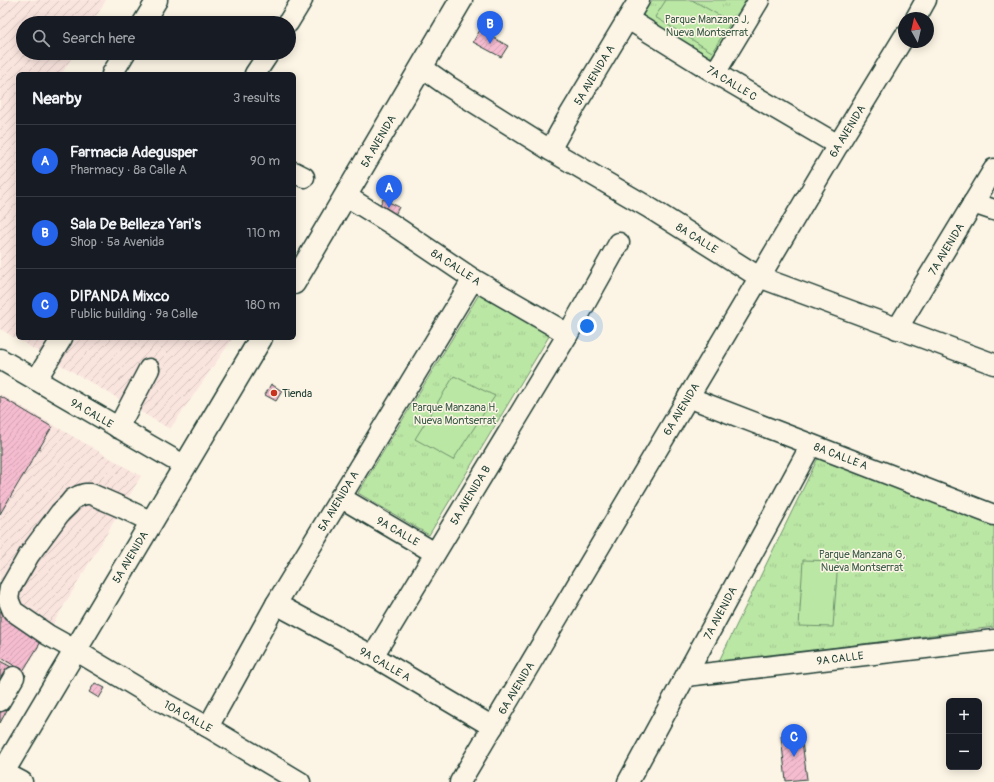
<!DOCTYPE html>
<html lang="en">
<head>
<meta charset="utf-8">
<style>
  body { margin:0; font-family:Pangolin,sans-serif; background:#242831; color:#f1f3f6 }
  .controls { position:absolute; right:12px; bottom:12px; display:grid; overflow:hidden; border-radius:6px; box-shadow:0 2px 10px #0003 }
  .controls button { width:36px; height:36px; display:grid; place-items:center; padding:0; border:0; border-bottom:1px solid #363941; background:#171b24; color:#f1f3f6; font:20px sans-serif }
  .compass { position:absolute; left:898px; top:12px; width:36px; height:36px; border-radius:50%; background:#171b24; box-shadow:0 2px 10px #0003; rotate:352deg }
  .you { position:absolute; left:587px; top:326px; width:14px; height:14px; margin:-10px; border:3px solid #fff; border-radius:50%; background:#1a73e8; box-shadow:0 0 0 6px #1a73e833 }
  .badge { display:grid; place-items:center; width:26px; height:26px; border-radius:50%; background:#2563eb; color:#fff; font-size:13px; font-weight:700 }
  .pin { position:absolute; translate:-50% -33px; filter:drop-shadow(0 1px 2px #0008) }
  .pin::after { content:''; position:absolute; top:21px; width:14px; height:12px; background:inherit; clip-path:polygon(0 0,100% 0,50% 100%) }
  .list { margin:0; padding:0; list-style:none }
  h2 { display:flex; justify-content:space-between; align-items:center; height:52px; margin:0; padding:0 16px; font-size:17px }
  h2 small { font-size:13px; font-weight:400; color:#9ea1a6 }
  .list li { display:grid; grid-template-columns:26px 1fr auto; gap:12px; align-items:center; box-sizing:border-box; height:72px; padding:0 16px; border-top:1px solid #363941 }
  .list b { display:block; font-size:15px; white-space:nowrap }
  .list p { margin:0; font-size:13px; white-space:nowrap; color:#9ea1a6 }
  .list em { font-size:13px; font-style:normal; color:#9ea1a6 }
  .icon { flex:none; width:22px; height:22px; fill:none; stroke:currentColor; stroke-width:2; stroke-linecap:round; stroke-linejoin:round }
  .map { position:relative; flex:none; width:994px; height:782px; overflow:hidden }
  .search { position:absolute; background:#171b24; box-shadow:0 2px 10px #0003; left:16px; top:16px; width:280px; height:44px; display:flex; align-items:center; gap:10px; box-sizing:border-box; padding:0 14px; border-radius:22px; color:#9ea1a6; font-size:15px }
  .panel { position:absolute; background:#171b24; box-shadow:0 2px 10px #0003; left:16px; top:72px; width:280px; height:268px; border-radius:6px }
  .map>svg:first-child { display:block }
  .industrial { fill:url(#industrial-furrows) }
  .park { fill:url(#park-tufts); stroke:#6d926c }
  .pitch { fill:#bbe7a5; stroke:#6d926c }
  .building { fill:url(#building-hatch); stroke:#1f3d34 }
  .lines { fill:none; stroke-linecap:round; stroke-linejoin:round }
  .minor-casing { stroke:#1f3d34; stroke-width:23 }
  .major-casing { stroke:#1f3d34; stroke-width:25 }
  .minor { stroke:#fcf5e5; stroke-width:20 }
  .major { stroke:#fcf5e5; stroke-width:22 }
  .poi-dot { fill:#c8321e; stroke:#fcf5e5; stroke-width:1.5 }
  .labels { text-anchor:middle; stroke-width:3; stroke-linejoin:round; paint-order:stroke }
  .park-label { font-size:11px; fill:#3e5f4b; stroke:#fcf5e5 }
  .street-label { font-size:11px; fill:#1f3d34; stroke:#fcf5e5 }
  .poi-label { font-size:11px; fill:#1f3d34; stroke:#fcf5e5; text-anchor:start }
</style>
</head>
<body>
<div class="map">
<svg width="994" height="782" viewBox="0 0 994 782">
  <defs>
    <pattern id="industrial-furrows" width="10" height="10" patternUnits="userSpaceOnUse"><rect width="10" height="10" fill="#fae4de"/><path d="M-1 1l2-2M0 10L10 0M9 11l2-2" fill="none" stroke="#d6c4bf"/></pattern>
    <pattern id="park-tufts" width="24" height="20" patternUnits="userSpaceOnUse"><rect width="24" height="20" fill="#bbe7a5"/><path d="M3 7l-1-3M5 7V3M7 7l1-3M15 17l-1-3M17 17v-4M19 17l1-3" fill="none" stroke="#a0c78f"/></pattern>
    <pattern id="building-hatch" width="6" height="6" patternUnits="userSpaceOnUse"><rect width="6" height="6" fill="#f5bccf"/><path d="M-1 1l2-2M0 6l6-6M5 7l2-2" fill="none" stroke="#d2a2b2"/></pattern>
  </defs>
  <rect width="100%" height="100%" fill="#fcf5e5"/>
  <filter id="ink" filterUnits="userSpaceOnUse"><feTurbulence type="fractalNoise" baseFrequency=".025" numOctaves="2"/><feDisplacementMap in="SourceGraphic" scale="8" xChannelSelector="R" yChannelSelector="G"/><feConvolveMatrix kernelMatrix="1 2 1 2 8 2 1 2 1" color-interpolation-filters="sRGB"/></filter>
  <g filter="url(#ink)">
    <g class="industrial">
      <polygon points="0,0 106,0 92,23 23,23 23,53 74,53 62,74 18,74 18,338 233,338 170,429 0,329"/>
      <polygon points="0,394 141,476 0,713"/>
    </g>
    <g class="park">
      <polygon points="652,0 754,0 717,61 642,16"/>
      <polygon points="481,291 551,333 429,535 358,493"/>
      <polygon points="819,456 994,519 994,627 718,663"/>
    </g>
    <g class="pitch">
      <polygon points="666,0 692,0 731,22 712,52 655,17"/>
      <polygon points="454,376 495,396 453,460 415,439"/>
      <polygon points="803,560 838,561 833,627 799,626"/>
    </g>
    <g class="building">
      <polygon points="480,30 508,46 501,57 473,42"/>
      <polygon points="383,199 399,207 394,217 378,209"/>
      <polygon points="271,384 282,391 276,401 265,395"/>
      <polygon points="0,396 52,427 0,514"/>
      <polygon points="0,611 44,637 23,671 0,657"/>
      <polygon points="0,661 26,675 0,723"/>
      <polygon points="95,683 105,688 99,698 89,692"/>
      <polygon points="801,734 807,779 786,781 781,736"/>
    </g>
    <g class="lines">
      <g class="minor-casing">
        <g id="minor">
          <polyline points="916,18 926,0"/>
          <polyline points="628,19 715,73 838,145"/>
          <polyline points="143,23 157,0"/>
          <polyline points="288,23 302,0"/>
          <polyline points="421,67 448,86 550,150 648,207 759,277 994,364"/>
          <polyline points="715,73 759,0"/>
          <polyline points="112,74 125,53"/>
          <polyline points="255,74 269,53"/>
          <polyline points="550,150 566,121 639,0"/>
          <polyline points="294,172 304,177"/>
          <polyline points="346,196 393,225 473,279 568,334"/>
          <polyline points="973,203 994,210"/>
          <polyline points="897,329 994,169"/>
          <polyline points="0,359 185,466"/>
          <polyline points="36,380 62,338"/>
          <polyline points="688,397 994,515"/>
          <polyline points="118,428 149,369"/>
          <polyline points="340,497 435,553"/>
          <polyline points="152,522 123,508 91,494 85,494 79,496 73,499 69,504 60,513 29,555 10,588 8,599 13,611 48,635 75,650 157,699 208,727 300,782"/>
          <polyline points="276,604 373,656 493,727"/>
          <polyline points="373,656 568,334 619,243"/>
          <polyline points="686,676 994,640"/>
          <polyline points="0,701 14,677"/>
          <polyline points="208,727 276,604 473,279"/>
          <polyline points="3,772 22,782"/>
          <polyline points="460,782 838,145 904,37"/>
          <polyline points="628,782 811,445"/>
        </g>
      </g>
      <g class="major-casing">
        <g id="major">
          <polyline points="294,283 461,0"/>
          <polyline points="0,777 261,338"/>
        </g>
      </g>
      <use href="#minor" class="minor"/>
      <use href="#major" class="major"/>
    </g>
  </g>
  <circle class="poi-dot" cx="274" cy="393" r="4"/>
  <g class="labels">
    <g class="park-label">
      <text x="707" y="23">Parque Manzana J,<tspan x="707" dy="13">Nueva Montserrat</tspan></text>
      <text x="455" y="411">Parque Manzana H,<tspan x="455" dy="13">Nueva Montserrat</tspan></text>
      <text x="862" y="558">Parque Manzana G,<tspan x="862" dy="13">Nueva Montserrat</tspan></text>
    </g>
    <g class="street-label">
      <text transform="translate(594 75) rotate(-59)" y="4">5A AVENIDA A</text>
      <text transform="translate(732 83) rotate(31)" y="4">7A CALLE C</text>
      <text transform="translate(847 131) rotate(-59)" y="4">6A AVENIDA</text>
      <text transform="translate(378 141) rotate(-60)" y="4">5A AVENIDA</text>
      <text transform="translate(697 238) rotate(32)" y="4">8A CALLE</text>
      <text transform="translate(946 249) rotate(-59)" y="4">7A AVENIDA</text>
      <text transform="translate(456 267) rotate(33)" y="4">8A CALLE A</text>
      <text transform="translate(681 409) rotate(-59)" y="4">6A AVENIDA</text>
      <text transform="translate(92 413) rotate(30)" y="4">9A CALLE</text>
      <text transform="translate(841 456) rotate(21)" y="4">8A CALLE A</text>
      <text transform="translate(470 495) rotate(-59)" y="4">5A AVENIDA B</text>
      <text transform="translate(338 501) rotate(-59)" y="4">5A AVENIDA A</text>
      <text transform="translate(398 531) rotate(30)" y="4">9A CALLE</text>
      <text transform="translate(130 557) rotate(-59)" y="4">5A AVENIDA</text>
      <text transform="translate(720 613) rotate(-62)" y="4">7A AVENIDA</text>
      <text transform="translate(840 658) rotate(-7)" y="4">9A CALLE</text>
      <text transform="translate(385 664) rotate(30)" y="4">9A CALLE A</text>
      <text transform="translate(516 688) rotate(-59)" y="4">6A AVENIDA</text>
      <text transform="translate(188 716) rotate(29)" y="4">10A CALLE</text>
    </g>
    <g class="poi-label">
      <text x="282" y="397">Tienda</text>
    </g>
  </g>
</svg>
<div class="controls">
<button>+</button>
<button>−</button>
</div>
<svg class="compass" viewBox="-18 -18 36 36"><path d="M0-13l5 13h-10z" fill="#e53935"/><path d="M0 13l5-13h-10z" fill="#9ea1a6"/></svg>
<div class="you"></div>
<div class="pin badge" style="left:389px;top:208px">A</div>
<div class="pin badge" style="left:490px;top:44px">B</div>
<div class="pin badge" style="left:794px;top:757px">C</div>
<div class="search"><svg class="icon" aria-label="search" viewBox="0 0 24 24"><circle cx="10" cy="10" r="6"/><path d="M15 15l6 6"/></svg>Search here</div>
<section class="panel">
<h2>Nearby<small>3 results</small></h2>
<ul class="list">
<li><span class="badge">A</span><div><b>Farmacia Adegusper</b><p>Pharmacy · 8a Calle A</p></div><em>90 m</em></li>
<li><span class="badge">B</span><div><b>Sala De Belleza Yari's</b><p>Shop · 5a Avenida</p></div><em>110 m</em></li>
<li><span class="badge">C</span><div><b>DIPANDA Mixco</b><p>Public building · 9a Calle</p></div><em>180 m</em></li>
</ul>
</section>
</div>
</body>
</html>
